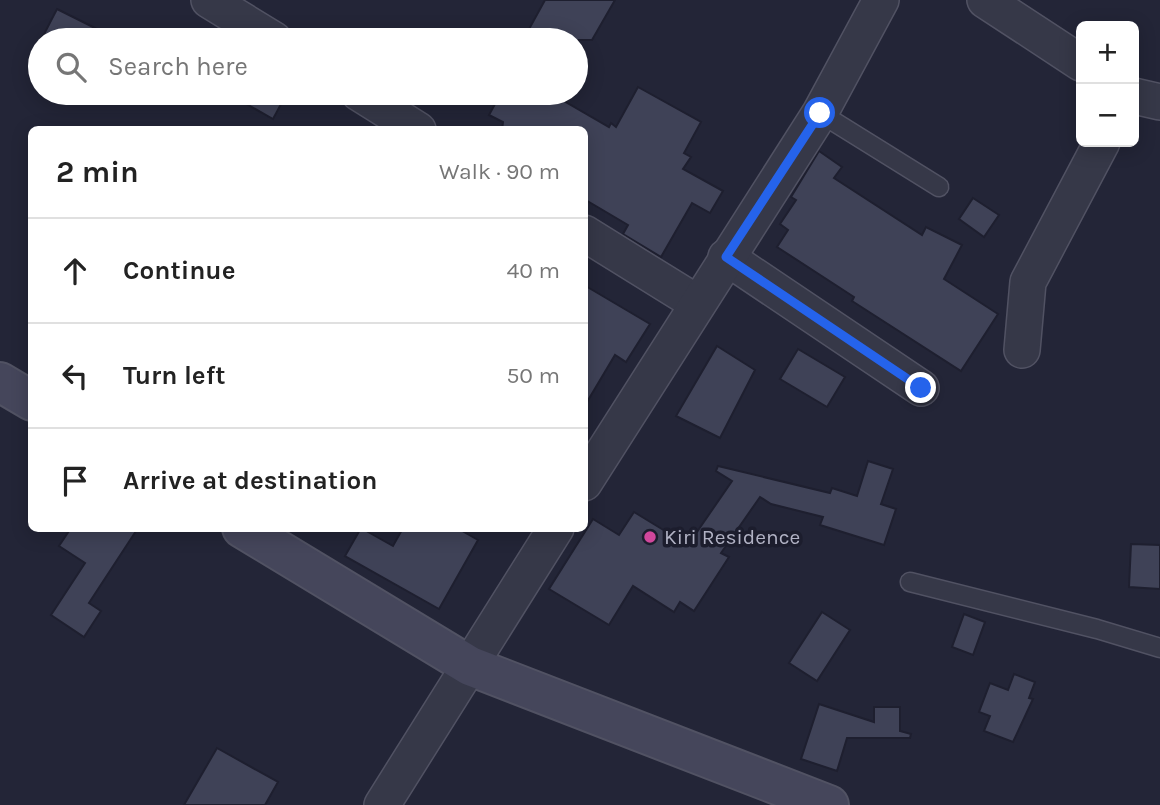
<!DOCTYPE html>
<html lang="en">
<head>
<meta charset="utf-8">
<style>
  body { margin:0; font-family:Karla,sans-serif; background:#f6f6f6; color:#222 }
  .controls { position:absolute; right:21px; top:21px; display:grid; overflow:hidden; border-radius:10px; box-shadow:0 4px 18px #0003 }
  .controls button { width:63px; height:63px; display:grid; place-items:center; padding:0; border:0; border-bottom:2px solid #e0e0e0; background:#fff; color:#222; font:35px sans-serif }
  .stop { position:absolute; width:21px; height:21px; margin:-16px; border:5px solid #2563eb; border-radius:50%; background:#fff }
  .stop.end { background:#2563eb; border-color:#fff; box-shadow:0 2px 7px #0008 }
  .list { margin:0; padding:0; list-style:none }
  h2 { display:flex; justify-content:space-between; align-items:center; height:91px; margin:0; padding:0 28px; font-size:30px }
  h2 small { font-size:23px; font-weight:400; color:#767676 }
  .list li { display:grid; grid-template-columns:46px 1fr auto; gap:21px; align-items:center; box-sizing:border-box; height:105px; padding:0 28px; border-top:2px solid #e0e0e0 }
  .list b { display:block; font-size:26px; white-space:nowrap }
  .list em { font-size:23px; font-style:normal; color:#767676 }
  .icon { flex:none; width:38px; height:38px; fill:none; stroke:currentColor; stroke-width:2; stroke-linecap:round; stroke-linejoin:round }
  .map { position:relative; flex:none; width:1160px; height:805px; overflow:hidden }
  .search { position:absolute; background:#fff; box-shadow:0 4px 18px #0003; left:28px; top:28px; width:560px; height:77px; display:flex; align-items:center; gap:18px; box-sizing:border-box; padding:0 24px; border-radius:38px; color:#767676; font-size:26px }
  .panel { position:absolute; background:#fff; box-shadow:0 4px 18px #0003; left:28px; top:126px; width:560px; height:406px; border-radius:10px }
  .map>svg:first-child { display:block }
  .building { fill:#3f4257; stroke:#1e1f2f; stroke-width:2 }
  .lines { fill:none; stroke-linecap:round; stroke-linejoin:round }
  .lane-casing { stroke:#515263; stroke-width:21 }
  .street-casing { stroke:#515263; stroke-width:38 }
  .secondary-casing { stroke:#515263; stroke-width:42 }
  .lane { stroke:#363848; stroke-width:18 }
  .street { stroke:#363848; stroke-width:35 }
  .secondary { stroke:#45465b; stroke-width:38 }
  .route { stroke:#2563eb; stroke-width:9 }
  .hotel-dot { fill:#d1479c; stroke:#1c1d2d; stroke-width:2.5 }
  .labels { text-anchor:middle; stroke-width:7; stroke-linejoin:round; paint-order:stroke }
  .poi-label { font-size:21px; fill:#b1b2c4; stroke:#1c1d2d; text-anchor:start }
</style>
</head>
<body>
<div class="map">
<svg width="1160" height="805" viewBox="0 0 1160 805">
  <rect width="100%" height="100%" fill="#232537"/>
  <g class="building">
    <polygon points="545,0 615,0 592,40 523,40"/>
    <polygon points="57,9 119,40 41,40"/>
    <polygon points="638,87 701,122 684,153 691,157 683,169 723,191 710,213 692,203 661,257 623,234 628,225 584,199 584,130 502,130 503,122 489,115 501,93 550,93 609,127 611,123 616,127"/>
    <polygon points="227,93 287,93 273,119"/>
    <polygon points="819,151 842,167 834,178 922,235 926,227 962,245 944,279 998,314 961,371 852,301 854,297 777,247 788,230 780,224 796,200 791,197"/>
    <polygon points="973,198 999,215 984,237 959,219"/>
    <polygon points="584,285 650,324 626,362 615,355 584,407"/>
    <polygon points="717,346 755,370 720,438 676,416"/>
    <polygon points="798,349 845,377 827,407 780,379"/>
    <polygon points="868,461 893,469 881,504 896,509 884,545 820,525 823,517 771,504 760,497 721,553 729,557 694,611 680,602 674,612 633,586 609,625 549,589 593,519 619,535 634,512 688,545 732,481 716,471 718,466 830,493 832,488 857,496"/>
    <polygon points="71,528 138,528 89,603 101,611 84,637 51,615 85,563 59,546"/>
    <polygon points="361,528 393,546 403,528 457,528 478,540 439,609 345,556"/>
    <polygon points="1131,544 1160,545 1160,589 1129,587"/>
    <polygon points="822,612 850,630 817,681 789,663"/>
    <polygon points="964,614 985,622 973,655 952,647"/>
    <polygon points="1014,674 1035,682 1029,698 1033,699 1013,742 984,731 990,716 979,712 990,683 1008,690"/>
    <polygon points="819,704 874,722 874,707 900,707 900,731 911,734 910,738 847,738 837,771 801,759"/>
    <polygon points="217,748 278,782 265,805 184,805"/>
  </g>
  <g class="lines">
    <g class="lane-casing">
      <g id="lane">
        <polyline points="820,113 939,187"/>
        <polyline points="910,582 1097,629 1160,648"/>
      </g>
    </g>
    <g class="street-casing">
      <g id="street">
        <polyline points="209,0 274,40"/>
        <polyline points="985,0 1081,63"/>
        <polyline points="359,93 418,130"/>
        <polyline points="1134,96 1160,102"/>
        <polyline points="584,233 697,303"/>
        <polyline points="726,257 921,388"/>
        <polyline points="1022,350 1028,282 1102,142"/>
        <polyline points="584,483 820,113 881,0"/>
        <polyline points="382,805 556,528"/>
      </g>
    </g>
    <g class="secondary-casing">
      <g id="secondary">
        <polyline points="0,382 32,401"/>
        <polyline points="242,528 470,666 829,805"/>
      </g>
    </g>
    <use href="#lane" class="lane"/>
    <use href="#street" class="street"/>
    <use href="#secondary" class="secondary"/>
  </g>
  <g class="lines">
    <polyline class="route" points="820,113 726,257 921,388"/>
  </g>
  <circle class="hotel-dot" cx="650" cy="537" r="7"/>
  <g class="labels">
    <g class="poi-label">
      <text x="664" y="544">Kiri Residence</text>
    </g>
  </g>
</svg>
<div class="controls">
<button>+</button>
<button>−</button>
</div>
<div class="stop" style="left:820px;top:113px"></div>
<div class="stop end" style="left:921px;top:388px"></div>
<div class="search"><svg class="icon" aria-label="search" viewBox="0 0 24 24"><circle cx="10" cy="10" r="6"/><path d="M15 15l6 6"/></svg>Search here</div>
<section class="panel">
<h2>2 min<small>Walk · 90 m</small></h2>
<ul class="list">
<li><svg class="icon" aria-label="ahead" viewBox="0 0 24 24"><path d="M12 20V5M6 11l6-6 6 6"/></svg><div><b>Continue</b></div><em>40 m</em></li>
<li><svg class="icon" aria-label="left" viewBox="0 0 24 24"><path d="M17 20v-9H6M10 6l-5 5 5 5"/></svg><div><b>Turn left</b></div><em>50 m</em></li>
<li><svg class="icon" aria-label="arrive" viewBox="0 0 24 24"><path d="M6 21V4h12l-3 4 3 4H6"/></svg><div><b>Arrive at destination</b></div></li>
</ul>
</section>
</div>
</body>
</html>
